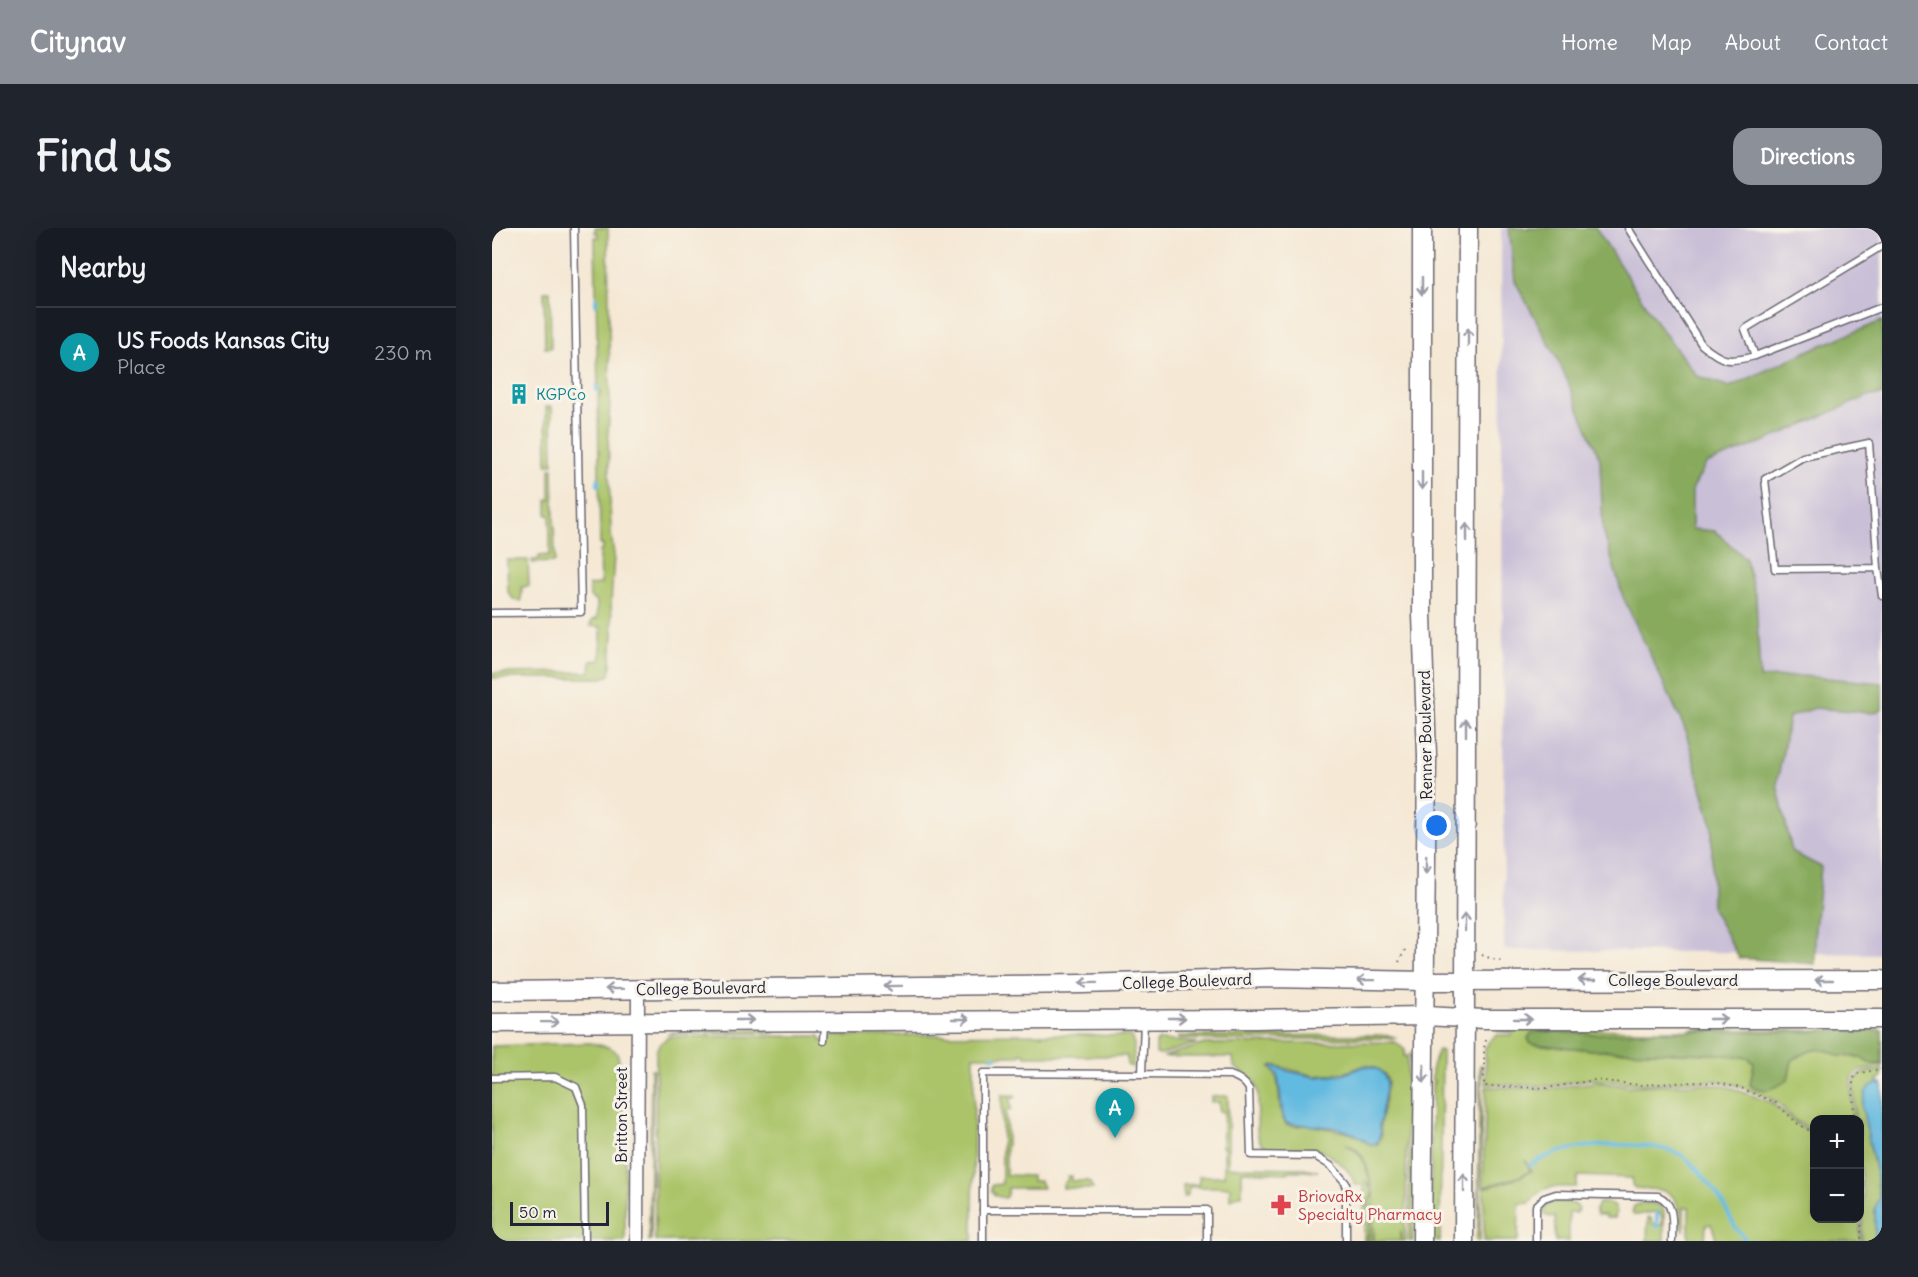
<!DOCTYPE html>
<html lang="en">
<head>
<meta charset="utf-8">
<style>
  body { margin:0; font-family:Delius,sans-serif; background:#20242c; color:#f1f3f6 }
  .controls { position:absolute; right:18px; bottom:18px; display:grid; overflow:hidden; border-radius:12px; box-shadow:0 6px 24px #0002 }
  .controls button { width:54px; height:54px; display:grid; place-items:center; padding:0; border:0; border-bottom:2px solid #363941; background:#171b24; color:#f1f3f6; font:30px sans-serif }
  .scale { position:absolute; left:18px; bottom:15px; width:99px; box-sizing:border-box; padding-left:6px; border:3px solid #22223b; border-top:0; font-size:16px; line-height:21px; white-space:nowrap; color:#22223b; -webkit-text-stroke:4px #f7f3e8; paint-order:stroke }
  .you { position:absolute; left:945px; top:598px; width:21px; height:21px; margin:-15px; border:4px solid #fff; border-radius:50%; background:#1a73e8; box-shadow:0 0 0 9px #1a73e833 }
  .badge { display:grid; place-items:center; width:39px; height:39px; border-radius:50%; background:#8c9099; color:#fff; font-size:20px; font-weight:700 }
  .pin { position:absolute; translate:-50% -50px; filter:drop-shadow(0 2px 3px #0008) }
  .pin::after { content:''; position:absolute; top:32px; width:21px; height:18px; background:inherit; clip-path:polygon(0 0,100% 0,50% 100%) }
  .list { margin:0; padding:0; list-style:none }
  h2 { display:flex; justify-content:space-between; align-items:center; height:78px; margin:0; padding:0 24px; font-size:26px }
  h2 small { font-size:20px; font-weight:400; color:#9ea1a6 }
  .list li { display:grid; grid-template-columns:39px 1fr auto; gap:18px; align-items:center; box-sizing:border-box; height:90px; padding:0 24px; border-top:2px solid #363941 }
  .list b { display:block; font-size:22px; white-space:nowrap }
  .list p { margin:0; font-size:20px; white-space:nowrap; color:#9ea1a6 }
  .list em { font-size:20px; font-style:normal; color:#9ea1a6 }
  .map { position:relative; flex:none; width:1390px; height:1013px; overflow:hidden; border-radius:18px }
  header { display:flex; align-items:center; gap:36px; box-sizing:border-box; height:84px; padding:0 30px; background:#8c9099; color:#fff }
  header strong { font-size:28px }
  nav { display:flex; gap:33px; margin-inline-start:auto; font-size:21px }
  .intro { display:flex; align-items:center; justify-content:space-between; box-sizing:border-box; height:144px; padding:0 36px }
  h1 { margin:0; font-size:42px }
  .button { padding:15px 27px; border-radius:18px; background:#8c9099; color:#fff; font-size:21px; font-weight:700 }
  main { display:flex; gap:36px; padding:0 36px }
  aside { flex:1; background:#171b24; border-radius:18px; box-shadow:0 6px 24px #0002 }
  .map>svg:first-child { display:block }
  .industrial { fill:#c9bfd7 }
  .green { fill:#abc469; stroke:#667352; stroke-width:1.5; fill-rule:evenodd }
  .forest { fill:#88aa5d; stroke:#55664c; stroke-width:1.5 }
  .water { fill:#63bae0; stroke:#426e8e; stroke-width:1.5 }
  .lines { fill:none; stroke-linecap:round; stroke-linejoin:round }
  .stream { stroke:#63bae0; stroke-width:4 }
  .service-casing { stroke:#6c6771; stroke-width:9 }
  .minor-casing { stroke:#6c6771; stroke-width:15 }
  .secondary-casing { stroke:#6c6771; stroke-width:21 }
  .path { stroke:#6c6771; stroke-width:2; stroke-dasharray:1.5 4.5; stroke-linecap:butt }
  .service { stroke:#fff; stroke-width:6 }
  .minor { stroke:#fff; stroke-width:12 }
  .secondary { stroke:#fff; stroke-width:18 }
  .oneway { stroke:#9c9ca7 }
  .labels { text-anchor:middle; stroke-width:6; stroke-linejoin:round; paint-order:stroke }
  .culture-label { font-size:16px; fill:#0d838f; stroke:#f7f3e8; text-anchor:start }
  .street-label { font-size:16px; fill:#22223b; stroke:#f7f3e8 }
  .health-label { font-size:16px; fill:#be3a42; stroke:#f7f3e8; text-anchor:start }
</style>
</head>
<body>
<header>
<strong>Citynav</strong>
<nav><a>Home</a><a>Map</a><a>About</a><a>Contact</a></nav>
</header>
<div class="intro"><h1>Find us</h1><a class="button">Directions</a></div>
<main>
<aside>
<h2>Nearby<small></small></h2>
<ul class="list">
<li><span class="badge" style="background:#0f9aa8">A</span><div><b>US Foods Kansas City</b><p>Place</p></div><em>230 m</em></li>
</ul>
</aside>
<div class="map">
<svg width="1390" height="1013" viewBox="0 0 1390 1013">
  <rect width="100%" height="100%" fill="#f7f3e8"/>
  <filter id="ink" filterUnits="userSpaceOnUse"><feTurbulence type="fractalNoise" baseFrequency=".0167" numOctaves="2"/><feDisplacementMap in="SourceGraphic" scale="12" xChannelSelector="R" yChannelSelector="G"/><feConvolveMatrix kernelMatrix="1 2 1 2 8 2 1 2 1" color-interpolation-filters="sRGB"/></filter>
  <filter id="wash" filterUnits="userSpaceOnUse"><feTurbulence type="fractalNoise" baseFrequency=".008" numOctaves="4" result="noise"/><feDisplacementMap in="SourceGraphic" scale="24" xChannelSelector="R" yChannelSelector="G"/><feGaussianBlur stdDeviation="1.35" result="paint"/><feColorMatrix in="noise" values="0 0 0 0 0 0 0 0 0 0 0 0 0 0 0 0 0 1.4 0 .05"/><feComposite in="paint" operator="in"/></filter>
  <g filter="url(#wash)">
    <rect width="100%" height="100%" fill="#f5e8d4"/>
    <polygon class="industrial" points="1009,0 1390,0 1390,726 1012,722"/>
    <g class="green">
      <polygon points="103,0 116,0 118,177 116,205 119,306 122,327 119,376 121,406 118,447 110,450 0,450 0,445 98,444 99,433 109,432 109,399 98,398 100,392 105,391 105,374 98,369 97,357 109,356 108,323 111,322 111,317 108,317 106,167 108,167 109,164 106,163 103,9 106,9 106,5 103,5"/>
      <polygon points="52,63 58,63 59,120 53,120"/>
      <polygon points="54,179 60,179 61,236 55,236"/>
      <polygon points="58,240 61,240 63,334 40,335 40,332 46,332 47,328 58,327 58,287 55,287 55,272 58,272"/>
      <polygon points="15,332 36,332 37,358 30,359 29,373 22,372 16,364"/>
      <path d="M 1014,801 L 1191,802 L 1191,805 L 1103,806 L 1049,803 L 1036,810 L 1038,815 L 1041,816 L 1101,822 L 1224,826 L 1257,830 L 1262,836 L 1258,857 C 1273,866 1283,859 1296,851 L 1300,832 L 1315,824 L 1326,821 L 1337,823 L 1347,828 L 1369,829 L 1383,837 L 1390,836 L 1390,839 L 1367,843 L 1361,848 L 1359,855 L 1361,891 L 1322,892 L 1322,904 L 1304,893 L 1286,875 L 1277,870 L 1247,858 L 1225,853 L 1195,853 L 1151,856 L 1098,851 L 1059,858 L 994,856 L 993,819 L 996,817 L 996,814 L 1005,807 L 1020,807 L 1020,804 L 1004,803 Z"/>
      <polygon points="1200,801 1331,802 1316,804 1197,805 1197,802"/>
      <polygon points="276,802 282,803 282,805 175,806 188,803"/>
      <polygon points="551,806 639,808 642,816 641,837 640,839 635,837 635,828 534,828 531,825 528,825 528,827 525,828 482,828 481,1013 163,1013 164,823 168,816 176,809 328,808 329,813 336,813 336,808"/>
      <polygon points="885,807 899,808 905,810 733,812 686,811 686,808 692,808"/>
      <polygon points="667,812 705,815 670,826 664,826 664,815"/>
      <path d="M 903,814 L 913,822 L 912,828 L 915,828 L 914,980 C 911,991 914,1002 914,1013 L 910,1013 L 909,1002 L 909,1013 L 882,1013 L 881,975 L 881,1012 L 876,1013 L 878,1001 L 877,975 L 881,965 L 882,974 C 883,967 881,962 879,955 C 875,938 872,920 853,916 C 873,926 875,939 879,960 L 872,951 L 880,965 L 876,974 L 877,1001 L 875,1013 L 872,1013 L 872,957 L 862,957 C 861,948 857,944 851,938 C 826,913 808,922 776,920 C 754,913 774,871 762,853 C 757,847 749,843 742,839 L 741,829 L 671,829 L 712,816 ZM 781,837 L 823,848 L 852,845 L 874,837 C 885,839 894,843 896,854 L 888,897 L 889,908 L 886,916 L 879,918 L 866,908 L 854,904 L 817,897 L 803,898 L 794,896 C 782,880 793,855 778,839 Z"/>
      <path d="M 98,815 C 116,819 131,818 126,842 L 129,841 L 133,856 L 133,1013 L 0,1013 L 0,818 Z"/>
      <polygon points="946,822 950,823 948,1013 938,1013 940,855 942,855 942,853 940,852 940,838"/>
      <polygon points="918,825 921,831 923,850 921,1013 917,1013"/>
      <polygon points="988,837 990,837 988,1013 984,1013 986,997"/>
      <polygon points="159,841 161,841 159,1013 157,1013"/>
      <path d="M 1390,842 L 1390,849 L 1385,852 L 1386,854 L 1379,859 L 1372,888 L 1376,900 L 1377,913 L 1385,950 L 1387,970 L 1383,981 L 1383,1013 L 1370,1013 L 1371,966 L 1368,935 L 1368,892 L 1363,891 L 1362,855 C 1365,843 1379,844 1390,842 Z"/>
      <path d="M 1102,854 L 1137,858 L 1207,856 L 1227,857 L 1240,860 L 1280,875 L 1309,899 L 1322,906 L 1322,990 L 1368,990 L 1368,953 L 1368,1013 L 1225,1013 L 1219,996 L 1214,997 L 1213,1013 L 1197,1013 L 1197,979 L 1192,979 L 1192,1003 L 1187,992 L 1190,984 L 1188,983 C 1180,956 1165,963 1143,960 L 1140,957 L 1140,950 L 1086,948 L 1084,959 C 1061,959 1052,955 1038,975 L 1027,976 L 1026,1013 L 992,1013 L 992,960 L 1021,952 L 1040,943 L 1033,932 L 1038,943 L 1026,949 L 991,959 L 994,859 L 1059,861 Z"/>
      <path d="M 510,867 L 523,867 L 523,870 L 518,870 L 519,882 L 514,882 L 515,917 L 514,918 L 514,947 L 540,948 L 540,953 L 548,953 L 551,960 L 516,960 L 515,967 L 513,970 C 505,969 497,966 500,957 L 510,956 Z"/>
      <polygon points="719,868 736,868 736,939 812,940 826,943 796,943 796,945 750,943 750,967 745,967 738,972 738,959 697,959 696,967 692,969 691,957 707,956 707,948 732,948 732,919 730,919 732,884 727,883 727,874 719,874"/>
      <polygon points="576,948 580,948 580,953 597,953 601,961 571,960 571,957 576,951"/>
      <path d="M 1061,974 C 1071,974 1082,972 1087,981 L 1085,985 L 1077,985 L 1077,1013 L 1063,1013 L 1063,989 L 1054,988 L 1052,984 L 1055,976 Z"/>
      <polygon points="1107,975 1117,975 1122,978 1125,983 1123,990 1114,990 1113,987 1105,987 1103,981"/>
      <path d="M 1147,976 C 1156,975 1167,973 1172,983 L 1172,1013 L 1155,1013 L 1156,989 L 1159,990 L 1161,996 L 1170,997 L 1170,989 L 1167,984 C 1158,983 1151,987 1142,987 L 1140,984 L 1142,978 Z"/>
    </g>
    <g class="forest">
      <polygon points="1017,0 1104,0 1167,98 1205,148 1238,159 1320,121 1390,93 1390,167 1376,168 1276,212 1214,236 1200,262 1200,301 1223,303 1253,330 1264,370 1268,450 1311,448 1390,455 1390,482 1382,485 1323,480 1297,489 1285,556 1300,624 1329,639 1323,701 1323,736 1247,730 1220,680 1220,598 1193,501 1131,369 1111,302 1108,231 1070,140 1023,53"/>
      <path d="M 1331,802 L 1390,802 L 1390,836 C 1381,837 1375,836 1369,829 L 1347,828 L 1337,823 L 1326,821 L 1315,824 L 1300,832 L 1296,851 C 1284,861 1272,866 1258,857 L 1262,836 L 1257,830 L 1224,826 L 1101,822 L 1041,816 L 1038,814 L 1036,810 L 1039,805 L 1049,803 L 1103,806 L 1174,803 L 1316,804 Z"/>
    </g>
    <g class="water">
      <polygon points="782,838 796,843 823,849 850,847 873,838 882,840 889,843 892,847 895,855 887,898 888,906 885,915 878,916 863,906 846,900 794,895 791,888 786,849 784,844 779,839"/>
      <polygon points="1386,854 1388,856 1390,855 1390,1013 1383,1013 1383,981 1387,970 1385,950 1370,879 1374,863 1377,859"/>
    </g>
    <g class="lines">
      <g class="stream">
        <polyline points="104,70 104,76"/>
        <polyline points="105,158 105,163"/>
        <polyline points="106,251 106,257"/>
        <polyline points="500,829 504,829"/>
        <path d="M 1038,937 C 1047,932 1056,927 1067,924 C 1096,915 1172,911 1196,932 C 1208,943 1225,965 1233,979 C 1236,984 1238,990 1241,995 C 1244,1002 1250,1007 1255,1013"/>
        <polyline points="1165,985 1165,999"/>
      </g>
    </g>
  </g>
  <g filter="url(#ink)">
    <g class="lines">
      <g class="service-casing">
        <g id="service">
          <path d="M 1136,0 L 1210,117 C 1231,134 1236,135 1263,128 L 1390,79"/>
          <polyline points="1263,128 1253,101 1390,18"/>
          <polyline points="1386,340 1283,341 1273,251 1311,229 1377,215 1386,340 1390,368"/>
          <polyline points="0,385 89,384 82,0"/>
          <path d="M 652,793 L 650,846 L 738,847 C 747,850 752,853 757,861 L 759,927 L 823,928 L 839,938 L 854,955 L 854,1013"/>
          <polyline points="332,813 333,796"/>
          <polyline points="0,850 63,849 84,859 91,877 93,1013"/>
          <polyline points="491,982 715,982 715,1013"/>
          <polyline points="491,1013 491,845 650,846"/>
          <path d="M 1044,1013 L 1044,978 L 1052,970 L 1064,966 L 1166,968 C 1184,975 1180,997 1180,1013"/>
        </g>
      </g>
      <g class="minor-casing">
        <polyline id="minor" points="145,1013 146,761"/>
      </g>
      <g class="secondary-casing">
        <g id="secondary">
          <polyline points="930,0 930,387 935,528 930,1013"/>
          <polyline points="0,763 591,756 780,750 933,753 1390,752"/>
          <polyline points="0,795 763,791 932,788 993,791 1390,791"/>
          <polyline points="972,1013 976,0"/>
        </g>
      </g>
      <g class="path">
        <polyline points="990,727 1000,731 1011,733"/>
        <polyline points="907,734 914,720"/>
        <polyline points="994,812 992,820 992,858 1055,860 1103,852 1148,857 1201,854 1226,855 1249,860 1284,875 1305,895 1322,905"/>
        <polyline points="1362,892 1361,854 1363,847 1368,845 1390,841"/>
        <polyline points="1368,943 1370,965 1369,1013"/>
      </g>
      <use href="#service" class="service"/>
      <use href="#minor" class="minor"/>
      <use href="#secondary" class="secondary"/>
    </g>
    <defs><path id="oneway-shaft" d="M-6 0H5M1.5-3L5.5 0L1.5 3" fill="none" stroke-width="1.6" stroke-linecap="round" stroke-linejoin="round" transform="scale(1.5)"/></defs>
    <g class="oneway">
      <use href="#oneway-shaft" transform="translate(930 58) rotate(90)"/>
      <use href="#oneway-shaft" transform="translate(976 109) rotate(-90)"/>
      <use href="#oneway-shaft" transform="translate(930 253) rotate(90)"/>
      <use href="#oneway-shaft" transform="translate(975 304) rotate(-90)"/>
      <use href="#oneway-shaft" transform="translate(974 499) rotate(-90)"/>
      <use href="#oneway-shaft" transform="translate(934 637) rotate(91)"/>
      <use href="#oneway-shaft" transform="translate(973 694) rotate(-90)"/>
      <use href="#oneway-shaft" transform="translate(874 752) rotate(-179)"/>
      <use href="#oneway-shaft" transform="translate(1095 752) rotate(180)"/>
      <use href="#oneway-shaft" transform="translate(1332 752) rotate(-180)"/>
      <use href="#oneway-shaft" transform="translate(596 755) rotate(179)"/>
      <use href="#oneway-shaft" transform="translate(401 758) rotate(179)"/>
      <use href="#oneway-shaft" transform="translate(122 761) rotate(179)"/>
      <use href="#oneway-shaft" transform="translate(685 790)"/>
      <use href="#oneway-shaft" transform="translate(469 791)"/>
      <use href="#oneway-shaft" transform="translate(1031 791)"/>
      <use href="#oneway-shaft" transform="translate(1226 791)"/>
      <use href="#oneway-shaft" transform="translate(253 792)"/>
      <use href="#oneway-shaft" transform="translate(58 794) rotate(-1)"/>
      <use href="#oneway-shaft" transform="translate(932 846) rotate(91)"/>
      <use href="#oneway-shaft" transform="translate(972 955) rotate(-90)"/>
    </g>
  </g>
  <defs>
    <g id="building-bare" transform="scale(1.62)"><path d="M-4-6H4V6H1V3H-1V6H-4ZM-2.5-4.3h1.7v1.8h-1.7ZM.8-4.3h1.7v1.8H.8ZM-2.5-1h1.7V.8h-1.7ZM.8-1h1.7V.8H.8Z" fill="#0f9aa8" stroke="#f7f3e8" stroke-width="2.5" paint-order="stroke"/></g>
    <g id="pharmacy-bare" transform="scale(1.62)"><path d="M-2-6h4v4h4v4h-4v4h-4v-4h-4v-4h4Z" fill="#e0444e" stroke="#f7f3e8" stroke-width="2.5" paint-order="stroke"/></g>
  </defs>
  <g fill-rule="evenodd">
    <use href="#building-bare" x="27" y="166"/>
    <use href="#pharmacy-bare" x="789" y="977"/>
  </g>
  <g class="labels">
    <g class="culture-label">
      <text x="44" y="172">KGPCo</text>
    </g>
    <g class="street-label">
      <text transform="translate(933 507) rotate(-91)" y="6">Renner Boulevard</text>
      <text x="1181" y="758">College Boulevard</text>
      <text transform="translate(695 753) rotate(-2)" y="6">College Boulevard</text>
      <text transform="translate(209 760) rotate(-1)" y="6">College Boulevard</text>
      <text transform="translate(129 887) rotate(-90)" y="6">Britton Street</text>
    </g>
    <g class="health-label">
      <text x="806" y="974">BriovaRx<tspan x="806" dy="18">Specialty Pharmacy</tspan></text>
    </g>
  </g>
</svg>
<div class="controls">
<button>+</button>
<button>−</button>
</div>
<div class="scale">50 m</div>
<div class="you"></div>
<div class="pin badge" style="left:623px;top:910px;background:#0f9aa8">A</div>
</div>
</main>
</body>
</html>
